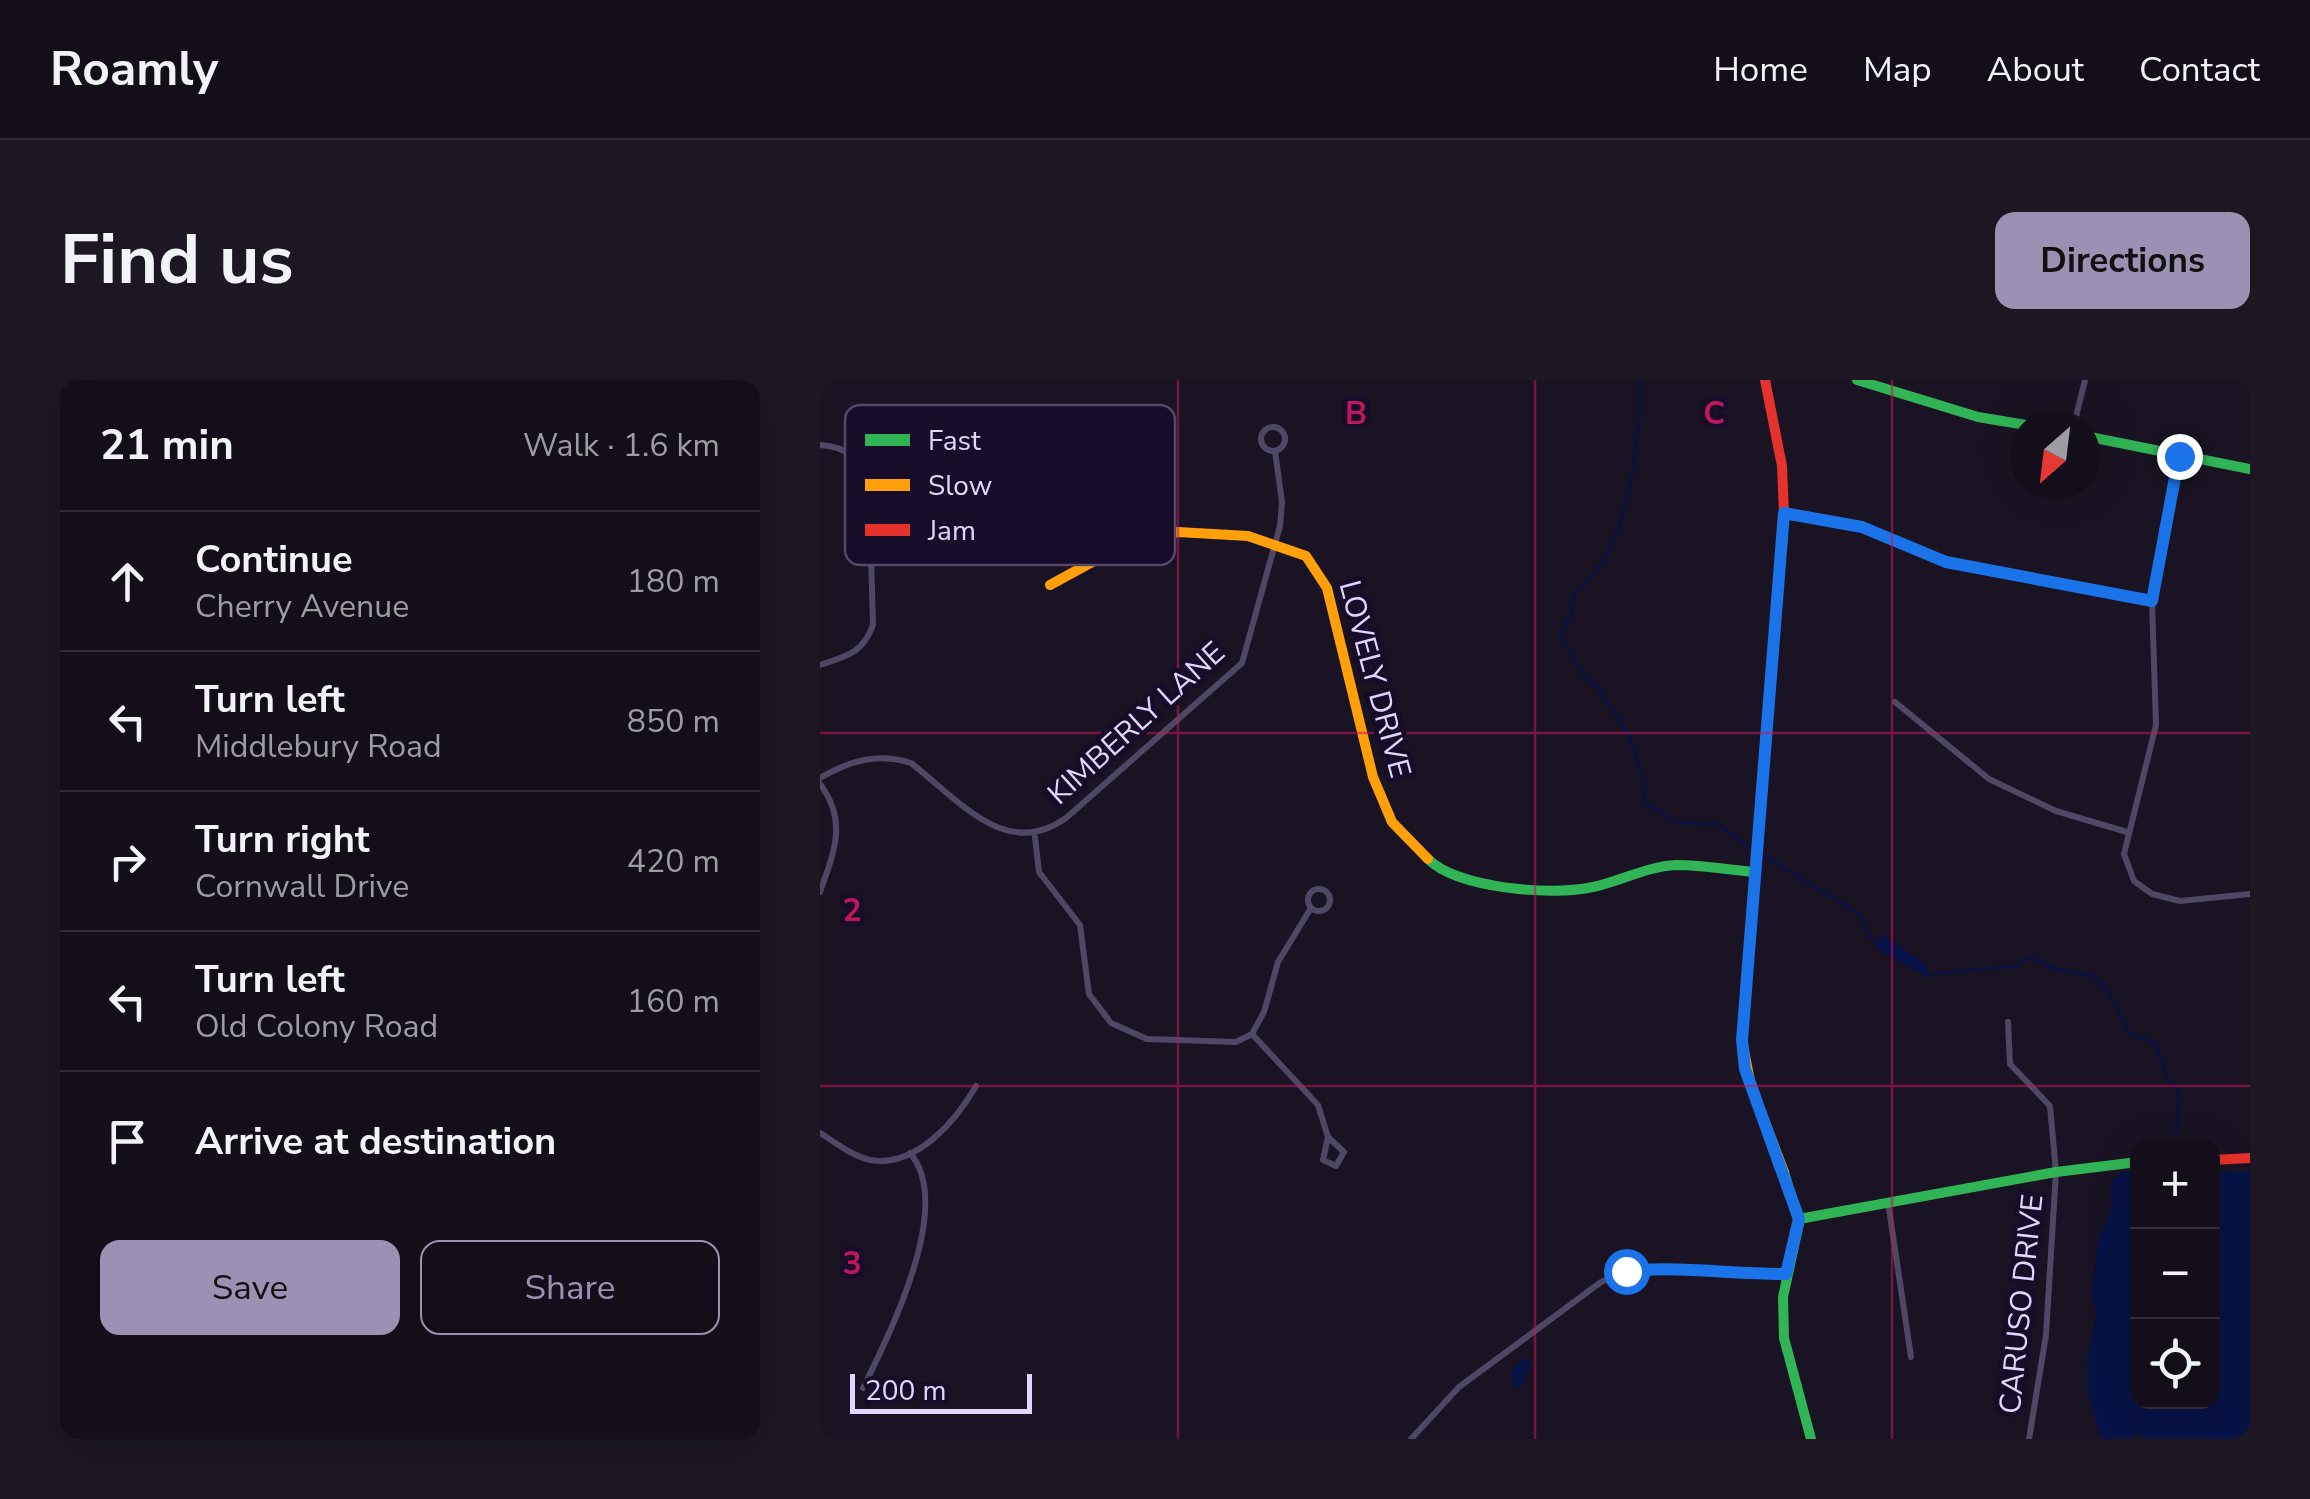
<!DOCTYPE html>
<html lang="en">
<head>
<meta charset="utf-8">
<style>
  body { margin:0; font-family:"Nunito Sans",sans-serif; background:#1c1723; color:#f1f3f6 }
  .controls { position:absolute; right:30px; bottom:30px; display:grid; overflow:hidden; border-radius:20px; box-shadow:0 10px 40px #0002 }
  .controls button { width:90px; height:90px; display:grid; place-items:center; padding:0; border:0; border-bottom:2px solid #322e39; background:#130e1a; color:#f1f3f6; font:50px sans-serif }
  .compass { position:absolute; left:1190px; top:30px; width:90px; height:90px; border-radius:50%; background:#130e1a; box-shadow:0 10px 40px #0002; rotate:208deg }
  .scale { position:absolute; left:30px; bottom:25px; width:182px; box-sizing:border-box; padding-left:10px; border:5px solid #e2d5ff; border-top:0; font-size:28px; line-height:35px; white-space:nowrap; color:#e2d5ff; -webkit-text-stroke:8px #170d29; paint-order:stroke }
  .stop { position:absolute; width:30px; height:30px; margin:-22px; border:8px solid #1a73e8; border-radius:50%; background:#fff }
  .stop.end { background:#1a73e8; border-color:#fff; box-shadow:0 2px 10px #0008 }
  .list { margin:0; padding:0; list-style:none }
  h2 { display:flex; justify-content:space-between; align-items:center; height:130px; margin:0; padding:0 40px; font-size:42px }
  h2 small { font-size:32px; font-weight:400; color:#9d9ca2 }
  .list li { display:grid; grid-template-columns:65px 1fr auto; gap:30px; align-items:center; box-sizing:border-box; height:140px; padding:0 40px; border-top:2px solid #322e39 }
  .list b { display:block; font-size:38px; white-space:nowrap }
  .list p { margin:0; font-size:32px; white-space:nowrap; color:#9d9ca2 }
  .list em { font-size:32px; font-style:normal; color:#9d9ca2 }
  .actions { display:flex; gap:20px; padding:30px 40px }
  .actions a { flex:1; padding:22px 0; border:2px solid #9c91b2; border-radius:20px; text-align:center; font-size:35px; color:#9c91b2 }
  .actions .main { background:#9c91b2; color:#111 }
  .icon { flex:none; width:55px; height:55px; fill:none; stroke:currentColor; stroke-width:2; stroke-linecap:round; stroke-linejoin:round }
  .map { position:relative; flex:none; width:1430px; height:1059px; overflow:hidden; border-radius:20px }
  header { display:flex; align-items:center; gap:60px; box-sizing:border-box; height:140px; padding:0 50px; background:#130e1a; border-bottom:2px solid #322e39 }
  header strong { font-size:48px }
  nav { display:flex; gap:55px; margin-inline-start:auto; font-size:35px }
  .intro { display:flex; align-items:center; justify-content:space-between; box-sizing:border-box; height:240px; padding:0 60px }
  h1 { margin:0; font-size:70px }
  .button { padding:25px 45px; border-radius:20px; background:#9c91b2; color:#111; font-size:35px; font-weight:700 }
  main { display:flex; gap:60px; padding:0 60px }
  aside { flex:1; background:#130e1a; border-radius:20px; box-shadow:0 10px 40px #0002 }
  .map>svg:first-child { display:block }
  .water { fill:#071246 }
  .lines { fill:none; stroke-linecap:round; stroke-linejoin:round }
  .stream { stroke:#071246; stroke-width:2.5 }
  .street { stroke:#4f4864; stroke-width:6 }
  .fast { stroke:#30b455; stroke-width:10 }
  .slow { stroke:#ff9f0a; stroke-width:10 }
  .jam { stroke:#e5322d; stroke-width:10 }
  .route { stroke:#1a73e8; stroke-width:12 }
  .grid { fill:none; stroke:#c2185b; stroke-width:2.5; stroke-opacity:0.55 }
  .labels { text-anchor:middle; stroke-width:10; stroke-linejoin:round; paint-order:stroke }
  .street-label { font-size:30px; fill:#e2d5ff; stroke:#170d29 }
  .key { fill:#170d29; stroke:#544969; stroke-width:2.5 }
  .key-label { font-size:28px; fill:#e2d5ff }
  .grid-label { font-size:32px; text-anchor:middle; font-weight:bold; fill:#c2185b; stroke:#170d29; stroke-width:10; stroke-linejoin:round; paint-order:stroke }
</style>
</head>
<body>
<header>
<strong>Roamly</strong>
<nav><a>Home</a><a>Map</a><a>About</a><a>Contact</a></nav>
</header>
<div class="intro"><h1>Find us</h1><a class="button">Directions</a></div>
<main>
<aside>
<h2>21 min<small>Walk · 1.6 km</small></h2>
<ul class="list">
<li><svg class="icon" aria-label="ahead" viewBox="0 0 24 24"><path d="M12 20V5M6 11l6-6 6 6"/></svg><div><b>Continue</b><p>Cherry Avenue</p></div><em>180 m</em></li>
<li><svg class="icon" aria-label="left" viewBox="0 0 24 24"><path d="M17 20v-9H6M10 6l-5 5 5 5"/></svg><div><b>Turn left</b><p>Middlebury Road</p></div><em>850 m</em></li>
<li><svg class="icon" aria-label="right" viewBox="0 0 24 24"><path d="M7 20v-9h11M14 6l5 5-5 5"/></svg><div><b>Turn right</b><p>Cornwall Drive</p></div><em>420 m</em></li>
<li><svg class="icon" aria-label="left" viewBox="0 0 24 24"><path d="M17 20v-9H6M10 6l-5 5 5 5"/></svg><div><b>Turn left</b><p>Old Colony Road</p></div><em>160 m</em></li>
<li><svg class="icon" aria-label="arrive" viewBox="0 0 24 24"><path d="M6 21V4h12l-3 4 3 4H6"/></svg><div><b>Arrive at destination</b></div></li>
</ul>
<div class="actions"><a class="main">Save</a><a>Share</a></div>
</aside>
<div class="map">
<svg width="1430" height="1059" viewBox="0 0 1430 1059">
  <rect width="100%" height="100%" fill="#191323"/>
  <g class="water">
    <polygon points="1062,554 1105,584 1110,599 1057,569"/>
    <polygon points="1304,791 1317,791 1318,1022 1392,1022 1393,791 1430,792 1430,1059 1323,1059 1319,1053 1310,1059 1280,1059 1268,1010 1267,979 1277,935 1272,916 1278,860 1291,831 1291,800"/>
    <polygon points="704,978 711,982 703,1005 694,1007 691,991"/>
  </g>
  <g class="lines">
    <g class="stream">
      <polyline points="820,0 820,17"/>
      <path d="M 821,21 C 814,84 809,170 754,214 L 751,235 L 740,254 L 764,296 L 779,309 L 808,354 L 825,405 L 823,422 L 858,443 L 898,444 L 929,467"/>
      <polyline points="945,476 1041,535 1048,555 1057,564"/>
      <polyline points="1111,594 1197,586 1210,577 1235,589 1274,596 1287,609 1310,654 1335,663 1348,700 1359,711 1356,754"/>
    </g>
    <g class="street">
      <polyline points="1254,45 1265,0"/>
      <circle cx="453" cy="59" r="12"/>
      <path d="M 0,65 C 28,67 41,78 49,105 L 53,245 C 43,273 27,276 0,285"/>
      <polyline points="1359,76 1332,221 1336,345 1304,474 1314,501 1332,514 1360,521 1430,514"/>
      <polyline points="964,133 1042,147 1126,182 1332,221"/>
      <polyline points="1075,322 1169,399 1236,431 1307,452"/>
      <path d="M 0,398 C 29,381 58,372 91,383 C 139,420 186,481 246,438 L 422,283 L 460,146 L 462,122 L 455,71"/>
      <path d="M 0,404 C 28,441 14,472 0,512"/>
      <polyline points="215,457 219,492 260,545 269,614 291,643 327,659 416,662 432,654 444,632 458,582 491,528"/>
      <circle cx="499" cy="520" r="11"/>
      <polyline points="1188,642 1190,684 1230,726 1236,792 1226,955 1209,1059"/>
      <polyline points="432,654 498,725 508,757 503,780 516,786 524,772 508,757"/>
      <path d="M 0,753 C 15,762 32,776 50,780 C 96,788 136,741 156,706"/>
      <polyline points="1068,822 1091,977"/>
      <path d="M 43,1008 C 69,955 135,825 90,773"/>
      <path d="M 591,1059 L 639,1007 L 781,902 C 826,882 849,891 895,894 C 919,896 943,894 966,894"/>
    </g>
    <g class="fast">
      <polyline points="1037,0 1158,37 1206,45"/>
      <polyline points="1265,56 1430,89"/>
      <path d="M 608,479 C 638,509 733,516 773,507 C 800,501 829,486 856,485 C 882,485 909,490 934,492"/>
      <polyline points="964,792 979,843 963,917 964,958 991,1059"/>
      <polyline points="979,839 1236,792 1318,782"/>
    </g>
    <g class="slow">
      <polyline points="230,205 307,163 358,152 428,156 486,176 507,208 553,397 572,442 608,479"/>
      <polyline points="947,342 922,661 931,706 964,792"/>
    </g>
    <g class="jam">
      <polyline points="945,0 962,86 964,133 947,342"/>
      <polyline points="1392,780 1430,778"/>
    </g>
  </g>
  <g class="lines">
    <path class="route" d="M 806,891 C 860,886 912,894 966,894 L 979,839 L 925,689 L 922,660 L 964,133 L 1042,147 L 1126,182 L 1332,221 L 1359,76"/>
  </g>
  <path class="grid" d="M 358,0 L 358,1059M 715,0 L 715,1059M 1072,0 L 1072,1059M 0,353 L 1430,353M 0,706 L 1430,706"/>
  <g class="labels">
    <g class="street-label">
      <text transform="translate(555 299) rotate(75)" y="10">LOVELY DRIVE</text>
      <text transform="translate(316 343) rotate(-42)" y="10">KIMBERLY LANE</text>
      <text transform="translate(1201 924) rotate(-84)" y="10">CARUSO DRIVE</text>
    </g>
  </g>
  <rect x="25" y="25" width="330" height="160" rx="15" class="key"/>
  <rect x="45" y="54" width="45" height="12" fill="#30b455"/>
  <rect x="45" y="99" width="45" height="12" fill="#ff9f0a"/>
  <rect x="45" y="144" width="45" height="12" fill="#e5322d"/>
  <g class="key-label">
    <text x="108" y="70">Fast</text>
    <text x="108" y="115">Slow</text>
    <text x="108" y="160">Jam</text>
  </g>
  <g class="grid-label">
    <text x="536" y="44">B</text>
    <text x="894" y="44">C</text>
    <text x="32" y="541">2</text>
    <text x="32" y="894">3</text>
  </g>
</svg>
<div class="controls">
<button>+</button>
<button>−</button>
<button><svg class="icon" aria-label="locate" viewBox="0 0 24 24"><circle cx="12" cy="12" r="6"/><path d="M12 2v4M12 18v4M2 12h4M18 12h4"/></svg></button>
</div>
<svg class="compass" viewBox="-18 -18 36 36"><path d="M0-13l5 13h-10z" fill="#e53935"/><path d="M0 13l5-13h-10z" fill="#9d9ca2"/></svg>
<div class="scale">200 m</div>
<div class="stop" style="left:806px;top:891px"></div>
<div class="stop end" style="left:1359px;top:76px"></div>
</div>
</main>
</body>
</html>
